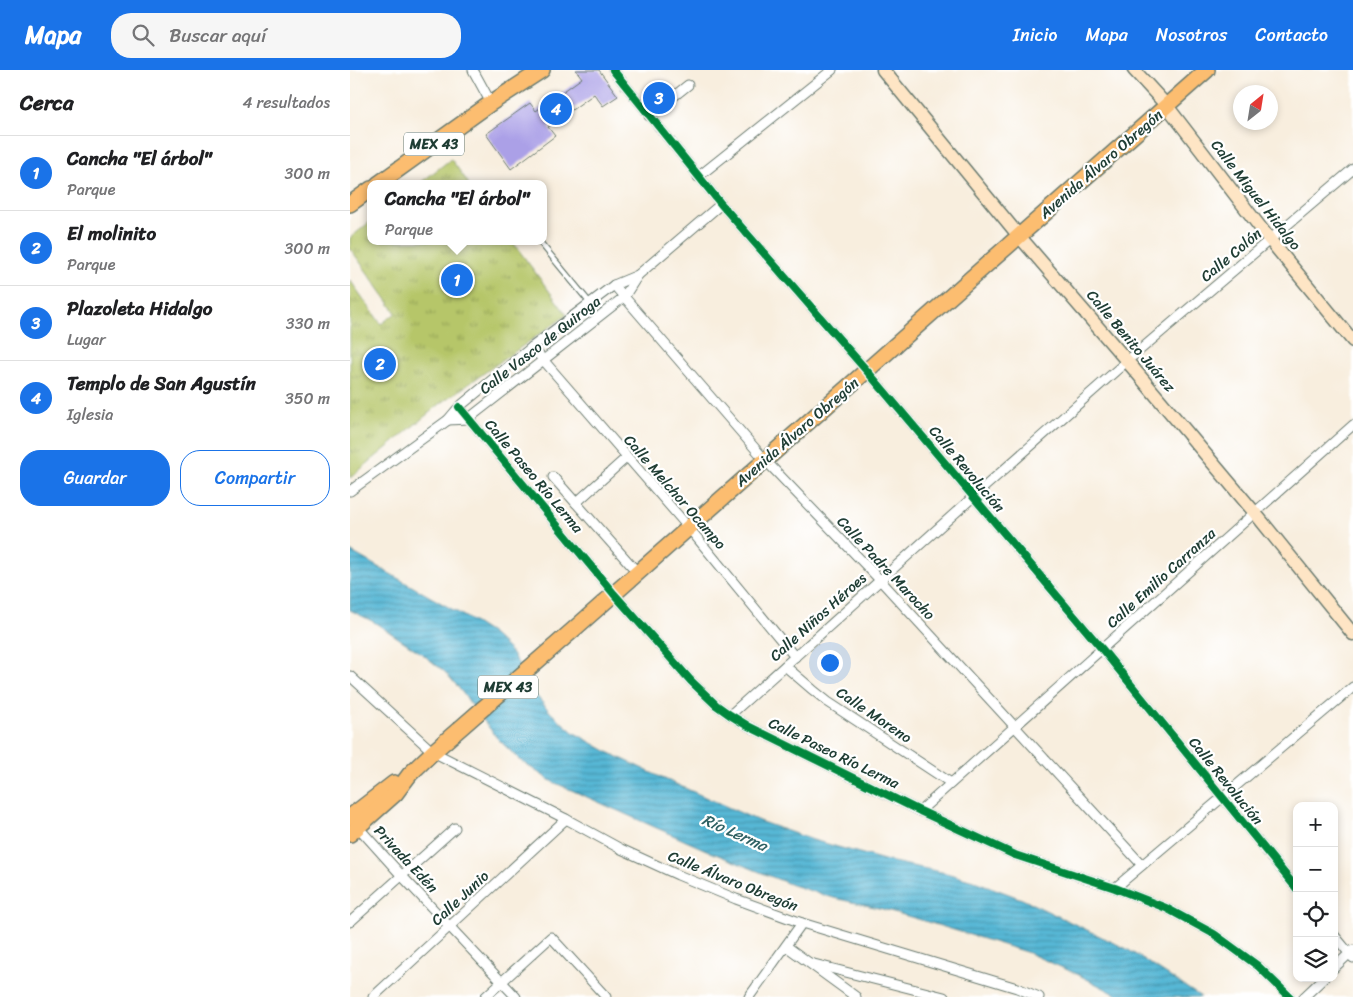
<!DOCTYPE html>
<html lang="es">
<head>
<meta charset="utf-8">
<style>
  body { margin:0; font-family:Sriracha,sans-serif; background:#f6f6f6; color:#202124 }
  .controls { position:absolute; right:15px; bottom:15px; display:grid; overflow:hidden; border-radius:10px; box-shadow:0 2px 8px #0003 }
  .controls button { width:45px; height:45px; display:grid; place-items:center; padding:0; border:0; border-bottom:1px solid #e0e0e0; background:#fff; color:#202124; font:25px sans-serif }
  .compass { position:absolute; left:883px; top:15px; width:45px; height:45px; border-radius:50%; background:#fff; box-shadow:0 2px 8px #0003; rotate:30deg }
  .you { position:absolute; left:479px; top:592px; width:18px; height:18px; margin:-12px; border:4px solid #fff; border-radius:50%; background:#1a73e8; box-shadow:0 0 0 8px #1a73e833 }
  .badge { display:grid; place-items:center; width:32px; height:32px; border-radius:50%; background:#1a73e8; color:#fff; font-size:16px; font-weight:700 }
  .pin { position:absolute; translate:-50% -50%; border:2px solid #fff; box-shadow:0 1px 5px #0006 }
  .popup { position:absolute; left:17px; top:110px; width:180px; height:65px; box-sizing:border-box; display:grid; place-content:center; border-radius:10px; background:#fff; filter:drop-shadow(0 1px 4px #0005); font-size:16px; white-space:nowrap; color:#757577 }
  .popup b { font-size:19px; color:#202124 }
  .popup::after { content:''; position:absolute; left:50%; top:100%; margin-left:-10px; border:10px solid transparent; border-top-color:#fff }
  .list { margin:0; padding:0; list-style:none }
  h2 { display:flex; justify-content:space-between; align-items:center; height:65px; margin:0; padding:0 20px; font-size:21px }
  h2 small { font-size:16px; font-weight:400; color:#757577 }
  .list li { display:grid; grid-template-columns:32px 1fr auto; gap:15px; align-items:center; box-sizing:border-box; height:75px; padding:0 20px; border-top:1px solid #e0e0e0 }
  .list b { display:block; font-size:19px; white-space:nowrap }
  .list p { margin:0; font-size:16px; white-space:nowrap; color:#757577 }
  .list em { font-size:16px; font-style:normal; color:#757577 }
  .actions { display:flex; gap:10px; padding:15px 20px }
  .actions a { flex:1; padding:11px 0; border:1px solid #1a73e8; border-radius:20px; text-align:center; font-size:18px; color:#1a73e8 }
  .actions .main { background:#1a73e8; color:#fff }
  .icon { flex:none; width:28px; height:28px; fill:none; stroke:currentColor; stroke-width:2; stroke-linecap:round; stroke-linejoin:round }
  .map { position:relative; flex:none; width:1003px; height:927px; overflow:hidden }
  header { display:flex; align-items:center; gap:30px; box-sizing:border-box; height:70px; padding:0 25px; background:#1a73e8; color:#fff }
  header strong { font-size:24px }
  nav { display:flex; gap:28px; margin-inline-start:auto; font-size:18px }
  .search { width:350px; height:45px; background:#f6f6f6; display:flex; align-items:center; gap:12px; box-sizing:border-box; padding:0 18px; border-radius:20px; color:#757577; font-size:19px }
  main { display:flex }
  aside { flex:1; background:#fff }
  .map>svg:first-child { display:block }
  .grass { fill:url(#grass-tufts); stroke:#6a824e }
  .water { fill:url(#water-rules); stroke:#3b7a84 }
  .building { fill:#aba0e7 }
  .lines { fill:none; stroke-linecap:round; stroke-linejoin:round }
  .lane-casing { stroke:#6b7b70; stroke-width:7 }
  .street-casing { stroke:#6b7b70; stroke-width:11 }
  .secondary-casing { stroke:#6b7b70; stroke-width:15 }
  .primary-casing { stroke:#6b7b70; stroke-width:18 }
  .lane { stroke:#fff; stroke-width:4.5 }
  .street { stroke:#fff; stroke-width:9 }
  .secondary { stroke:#fee5c5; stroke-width:12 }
  .primary { stroke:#fcbd6f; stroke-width:15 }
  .cycleway-casing { stroke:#fff; stroke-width:11 }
  .cycleway { stroke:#00873e; stroke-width:8 }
  .labels { text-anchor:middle; stroke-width:4.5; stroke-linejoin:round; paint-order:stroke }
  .shield { fill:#fff; stroke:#627771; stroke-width:1 }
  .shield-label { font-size:14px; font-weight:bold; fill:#1f3d34 }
  .street-label { font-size:15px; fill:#1f3d34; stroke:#fff }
  .water-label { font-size:16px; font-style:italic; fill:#306264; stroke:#fff }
</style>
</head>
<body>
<header>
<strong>Mapa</strong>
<div class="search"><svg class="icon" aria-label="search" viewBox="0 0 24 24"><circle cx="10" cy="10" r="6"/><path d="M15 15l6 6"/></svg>Buscar aquí</div>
<nav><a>Inicio</a><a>Mapa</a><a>Nosotros</a><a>Contacto</a></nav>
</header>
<main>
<aside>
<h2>Cerca<small>4 resultados</small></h2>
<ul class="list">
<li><span class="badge">1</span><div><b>Cancha &quot;El árbol&quot;</b><p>Parque</p></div><em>300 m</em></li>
<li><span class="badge">2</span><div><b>El molinito</b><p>Parque</p></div><em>300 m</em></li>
<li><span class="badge">3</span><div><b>Plazoleta Hidalgo</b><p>Lugar</p></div><em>330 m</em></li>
<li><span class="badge">4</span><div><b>Templo de San Agustín</b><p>Iglesia</p></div><em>350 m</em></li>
</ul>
<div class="actions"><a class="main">Guardar</a><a>Compartir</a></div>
</aside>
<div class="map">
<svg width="1003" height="927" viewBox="0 0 1003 927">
  <defs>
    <pattern id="grass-tufts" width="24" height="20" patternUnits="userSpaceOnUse" patternTransform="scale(1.25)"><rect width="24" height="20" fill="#b6c669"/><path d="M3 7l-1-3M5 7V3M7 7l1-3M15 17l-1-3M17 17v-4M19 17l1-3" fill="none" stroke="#93a257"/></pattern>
    <pattern id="water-rules" width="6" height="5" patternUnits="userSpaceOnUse" patternTransform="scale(1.25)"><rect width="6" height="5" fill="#57b7d5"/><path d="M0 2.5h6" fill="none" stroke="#4796ae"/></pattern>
  </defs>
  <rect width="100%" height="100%" fill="#fff"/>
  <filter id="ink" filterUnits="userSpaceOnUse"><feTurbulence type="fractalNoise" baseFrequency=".02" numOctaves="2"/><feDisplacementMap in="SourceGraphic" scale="10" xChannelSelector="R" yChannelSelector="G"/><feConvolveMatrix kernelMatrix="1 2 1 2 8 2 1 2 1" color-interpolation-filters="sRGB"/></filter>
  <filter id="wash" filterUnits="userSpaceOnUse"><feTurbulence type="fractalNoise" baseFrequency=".0096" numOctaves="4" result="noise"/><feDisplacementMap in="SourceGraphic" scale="20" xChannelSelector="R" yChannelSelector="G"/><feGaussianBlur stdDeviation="1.12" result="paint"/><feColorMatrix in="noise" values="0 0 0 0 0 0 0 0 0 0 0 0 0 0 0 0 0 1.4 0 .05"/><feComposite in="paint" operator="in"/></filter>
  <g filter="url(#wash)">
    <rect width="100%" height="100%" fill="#f8eede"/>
    <g class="grass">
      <polygon points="101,89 119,114 69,114"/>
      <polygon points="21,151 21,171 162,171 217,245 90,334 0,408 0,210 31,254 46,243 0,178 0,168"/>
    </g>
    <polygon class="water" points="0,481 114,546 142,564 159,580 172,599 184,623 201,643 223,662 258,682 310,707 409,751 463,770 538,791 596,803 627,812 672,829 777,879 851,927 771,927 727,904 676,882 571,850 533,839 484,828 442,815 363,783 201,711 171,691 147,668 108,617 95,602 71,583 24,552 0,540"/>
    <g id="blocks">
      <polygon class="building" points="226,0 249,0 268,26 253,36 244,24 198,57 205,66 161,99 136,64 180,33 186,41 232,8"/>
    </g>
  </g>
  <g filter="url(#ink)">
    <use href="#blocks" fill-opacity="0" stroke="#6b7b70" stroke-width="1"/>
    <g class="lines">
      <g class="lane-casing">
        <polyline id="lane" points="189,171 240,233"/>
      </g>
      <g class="street-casing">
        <g id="street">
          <polyline points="123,0 141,33"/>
          <polyline points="263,0 371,134 517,301 752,579 947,819"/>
          <polyline points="299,46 338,15"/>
          <polyline points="348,107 482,0"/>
          <polyline points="264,215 415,390 530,510 792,795"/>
          <polyline points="182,277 339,458 445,587"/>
          <polyline points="109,337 264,524 341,611 366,635 380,645 398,656 570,741 665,785 765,818 816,838 864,864 908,896 940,927"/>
          <polyline points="98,350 118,349 274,227 288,205"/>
          <polyline points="203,407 288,503"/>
          <polyline points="0,421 98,350 109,337 182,277 264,215 288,205 371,134"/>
          <polyline points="226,433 277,387"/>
          <polyline points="435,596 463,620 478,632 601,713"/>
          <polyline points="0,606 83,682 216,749 271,779 328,805 386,829 452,853 667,918 689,927"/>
          <polyline points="380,645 623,427 777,291 1003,99"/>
          <polyline points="570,741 1003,355"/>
          <polyline points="8,757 52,806 166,927"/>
          <polyline points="765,818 1003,617"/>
          <polyline points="0,852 105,758"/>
          <polyline points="984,865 1003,888"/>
          <polyline points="436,876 506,927"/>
          <polyline points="460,893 594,927"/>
          <polyline points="984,898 1003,880"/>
          <polyline points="23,927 216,749"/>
          <polyline points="135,927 201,867 256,927"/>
          <polyline points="399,927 452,853"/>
          <polyline points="954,927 974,908"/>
        </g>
      </g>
      <g class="secondary-casing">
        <g id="secondary">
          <polyline points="533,0 669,166 777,291 905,443 1003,564"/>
          <polyline points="784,0 817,36 920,170 1003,271"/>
        </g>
      </g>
      <g class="primary-casing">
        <g id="primary">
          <polyline points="28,114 141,33 192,0"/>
          <polyline points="0,134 21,119"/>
          <polyline points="0,747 44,713"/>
          <polyline points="0,764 45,724 60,704 83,682 223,560 857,0"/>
        </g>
      </g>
      <use href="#lane" class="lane"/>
      <use href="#street" class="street"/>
      <use href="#secondary" class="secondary"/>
      <use href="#primary" class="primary"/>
      <g class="cycleway-casing">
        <g id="cycleway">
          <polyline points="263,0 371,134 517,301 752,579 947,819"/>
          <polyline points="109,337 264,524 341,611 366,635 380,645 398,656 570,741 665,785 765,818 816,838 864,864 908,896 940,927"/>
        </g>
      </g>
      <use href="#cycleway" class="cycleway"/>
    </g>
  </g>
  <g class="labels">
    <g class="shield">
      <rect x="54" y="62.5" width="60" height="23" rx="4"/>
      <rect x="128" y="605.5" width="60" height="23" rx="4"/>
    </g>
    <g class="shield-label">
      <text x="84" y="79">MEX 43</text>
      <text x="158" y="622">MEX 43</text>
    </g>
    <g class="street-label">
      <text transform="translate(751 94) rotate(-41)" y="5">Avenida Álvaro Obregón</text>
      <text transform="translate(906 125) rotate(52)" y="5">Calle Miguel Hidalgo</text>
      <text transform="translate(881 185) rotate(-40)" y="5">Calle Colón</text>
      <text transform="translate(781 271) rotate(50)" y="5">Calle Benito Juárez</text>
      <text transform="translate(190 275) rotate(-38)" y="5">Calle Vasco de Quiroga</text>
      <text transform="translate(447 362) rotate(-41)" y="5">Avenida Álvaro Obregón</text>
      <text transform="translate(617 399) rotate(50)" y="5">Calle Revolución</text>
      <text transform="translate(184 406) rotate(50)" y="5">Calle Paseo Río Lerma</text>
      <text transform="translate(325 422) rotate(49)" y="5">Calle Melchor Ocampo</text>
      <text transform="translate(536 498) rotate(47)" y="5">Calle Padre Marocho</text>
      <text transform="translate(811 508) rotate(-42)" y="5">Calle Emilio Carranza</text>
      <text transform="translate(468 547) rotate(-42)" y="5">Calle Niños Héroes</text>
      <text transform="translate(524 645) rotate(34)" y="5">Calle Moreno</text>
      <text transform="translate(484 683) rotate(26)" y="5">Calle Paseo Río Lerma</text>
      <text transform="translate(876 711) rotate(51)" y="5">Calle Revolución</text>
      <text transform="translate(56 789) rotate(47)" y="5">Privada Edén</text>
      <text transform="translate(383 811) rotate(22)" y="5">Calle Álvaro Obregón</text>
      <text transform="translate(110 828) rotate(-43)" y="5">Calle Junio</text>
    </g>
    <g class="water-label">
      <text transform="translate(385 762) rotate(24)" y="6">Río Lerma</text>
    </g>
  </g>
</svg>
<div class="controls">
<button>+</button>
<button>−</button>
<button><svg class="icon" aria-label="locate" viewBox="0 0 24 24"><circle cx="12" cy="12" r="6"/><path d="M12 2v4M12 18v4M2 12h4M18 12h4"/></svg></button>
<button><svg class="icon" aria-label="layers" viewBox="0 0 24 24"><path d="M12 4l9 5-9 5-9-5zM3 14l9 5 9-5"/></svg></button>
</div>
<svg class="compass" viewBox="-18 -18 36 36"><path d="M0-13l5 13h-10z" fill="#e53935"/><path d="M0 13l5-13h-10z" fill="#757577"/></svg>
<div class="you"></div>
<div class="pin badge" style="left:107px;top:210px">1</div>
<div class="popup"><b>Cancha &quot;El árbol&quot;</b>Parque</div>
<div class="pin badge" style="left:30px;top:294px">2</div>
<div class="pin badge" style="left:309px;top:28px">3</div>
<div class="pin badge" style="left:206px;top:39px">4</div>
</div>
</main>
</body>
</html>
